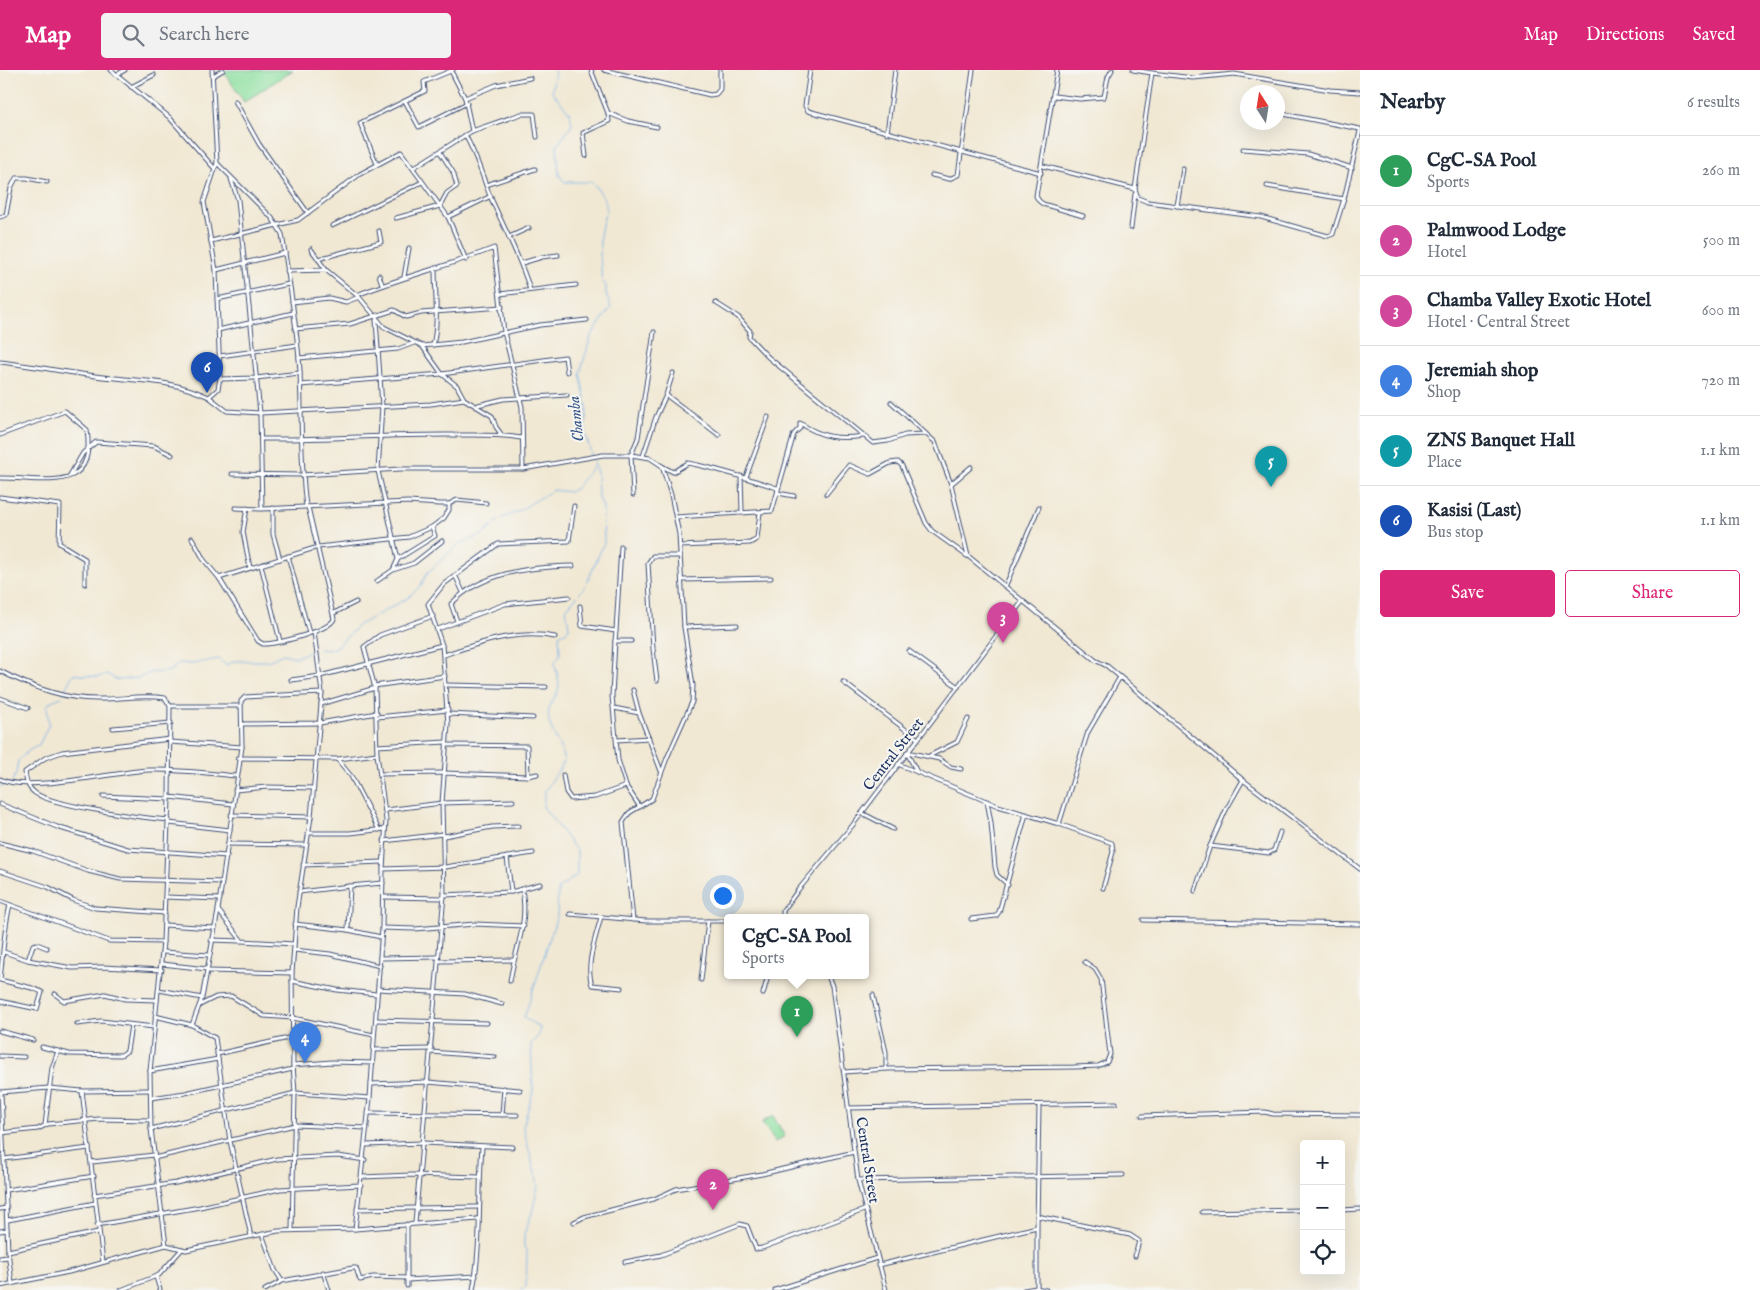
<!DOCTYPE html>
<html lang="en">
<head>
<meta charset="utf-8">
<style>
  body { margin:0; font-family:"IM FELL English",serif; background:#f2f2f3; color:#1f2937 }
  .controls { position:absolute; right:15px; bottom:15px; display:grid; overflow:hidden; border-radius:5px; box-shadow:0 5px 20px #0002 }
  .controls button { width:45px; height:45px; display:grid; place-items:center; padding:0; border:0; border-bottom:1px solid #e0e1e3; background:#fff; color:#1f2937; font:25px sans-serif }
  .compass { position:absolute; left:1240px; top:15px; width:45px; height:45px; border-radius:50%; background:#fff; box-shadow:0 5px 20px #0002; rotate:348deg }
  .you { position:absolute; left:722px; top:825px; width:18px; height:18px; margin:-12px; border:4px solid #fff; border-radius:50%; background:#1a73e8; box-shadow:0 0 0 8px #1a73e833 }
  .badge { display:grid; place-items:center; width:32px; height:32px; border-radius:50%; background:#db2777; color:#fff; font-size:16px; font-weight:700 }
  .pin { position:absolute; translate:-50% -41px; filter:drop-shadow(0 1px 2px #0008) }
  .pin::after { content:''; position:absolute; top:26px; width:18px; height:15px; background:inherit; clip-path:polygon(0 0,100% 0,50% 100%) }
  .popup { position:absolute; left:724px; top:844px; width:145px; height:65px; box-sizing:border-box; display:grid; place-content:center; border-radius:5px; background:#fff; filter:drop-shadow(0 1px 4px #0005); font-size:16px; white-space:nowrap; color:#747a83 }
  .popup b { font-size:19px; color:#1f2937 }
  .popup::after { content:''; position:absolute; left:50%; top:100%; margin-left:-10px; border:10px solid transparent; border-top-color:#fff }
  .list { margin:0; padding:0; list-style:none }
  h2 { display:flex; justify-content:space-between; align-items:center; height:65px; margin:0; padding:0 20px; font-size:21px }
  h2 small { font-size:16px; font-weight:400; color:#747a83 }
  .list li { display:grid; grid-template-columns:32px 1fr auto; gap:15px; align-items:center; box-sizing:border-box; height:70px; padding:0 20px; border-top:1px solid #e0e1e3 }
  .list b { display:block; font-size:19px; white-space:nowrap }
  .list p { margin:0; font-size:16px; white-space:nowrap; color:#747a83 }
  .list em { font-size:16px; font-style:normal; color:#747a83 }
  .actions { display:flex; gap:10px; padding:15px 20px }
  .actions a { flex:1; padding:11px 0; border:1px solid #db2777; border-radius:5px; text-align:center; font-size:18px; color:#db2777 }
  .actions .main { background:#db2777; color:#fff }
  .icon { flex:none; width:28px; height:28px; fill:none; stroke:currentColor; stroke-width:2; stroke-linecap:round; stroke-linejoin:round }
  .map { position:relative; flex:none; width:1360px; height:1220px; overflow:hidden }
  header { display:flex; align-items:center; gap:30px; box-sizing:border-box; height:70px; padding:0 25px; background:#db2777; color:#fff }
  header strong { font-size:24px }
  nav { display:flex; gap:28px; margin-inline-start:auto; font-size:18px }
  .search { width:350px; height:45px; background:#f2f2f3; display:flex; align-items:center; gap:12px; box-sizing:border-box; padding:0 18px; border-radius:5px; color:#747a83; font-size:19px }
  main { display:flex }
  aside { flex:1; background:#fff }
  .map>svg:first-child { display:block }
  .grass { fill:#8ee0a0; stroke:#54887f }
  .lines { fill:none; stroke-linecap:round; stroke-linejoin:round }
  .stream { stroke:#7ab3ea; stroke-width:1 }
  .minor-casing { stroke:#3b4b70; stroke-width:5 }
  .minor { stroke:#fff; stroke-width:3 }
  .labels { text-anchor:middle; stroke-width:4; stroke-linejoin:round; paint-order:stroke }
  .street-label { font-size:15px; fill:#1b2f5e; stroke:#f6f6f2 }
  .water-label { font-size:16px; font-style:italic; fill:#385788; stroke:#f6f6f2 }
</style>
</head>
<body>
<header>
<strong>Map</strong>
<div class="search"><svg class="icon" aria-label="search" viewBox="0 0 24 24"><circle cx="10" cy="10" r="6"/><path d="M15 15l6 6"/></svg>Search here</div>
<nav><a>Map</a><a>Directions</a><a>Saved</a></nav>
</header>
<main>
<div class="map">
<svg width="1360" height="1220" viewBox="0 0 1360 1220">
  <rect width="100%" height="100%" fill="#f6f6f2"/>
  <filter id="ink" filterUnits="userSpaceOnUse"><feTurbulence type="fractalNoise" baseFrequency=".02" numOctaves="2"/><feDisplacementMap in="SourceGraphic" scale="10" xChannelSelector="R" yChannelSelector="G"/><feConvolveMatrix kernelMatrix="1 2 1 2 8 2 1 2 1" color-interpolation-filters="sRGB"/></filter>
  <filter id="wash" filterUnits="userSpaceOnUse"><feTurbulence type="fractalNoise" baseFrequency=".0096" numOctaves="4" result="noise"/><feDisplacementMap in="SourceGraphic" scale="20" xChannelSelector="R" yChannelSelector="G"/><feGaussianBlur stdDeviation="1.12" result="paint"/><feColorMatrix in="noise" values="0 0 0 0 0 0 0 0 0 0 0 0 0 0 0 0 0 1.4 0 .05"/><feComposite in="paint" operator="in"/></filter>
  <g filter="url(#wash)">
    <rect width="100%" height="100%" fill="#f1e8d3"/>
    <g class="grass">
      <polygon points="228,0 293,0 244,32 224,2"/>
      <polygon points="773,1046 785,1066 775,1072 762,1052"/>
    </g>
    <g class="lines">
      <g class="stream">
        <polyline points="319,579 329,580 336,577 359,555 408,528 421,515 427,503 459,474 484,464 500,449 517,442 553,420 569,422 575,419 595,394"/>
        <polyline points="63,623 73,604 98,607 107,604 117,610 138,608 150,603 170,601 179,593 192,594 218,589 226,595 235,591 268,591 283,584 296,587 314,580"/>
        <polyline points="12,711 16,704 18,691 28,681 39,675 49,654 47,636 51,631 62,627"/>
        <polyline points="0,717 8,713"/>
        <path d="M 522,1220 L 526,1217 L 527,1181 L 524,1177 L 524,1164 L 532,1143 L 538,1115 L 523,1057 L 533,1021 L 531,974 L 539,965 L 540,957 L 524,948 L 557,846 L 558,819 L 577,805 L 577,781 L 543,737 L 545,721 L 564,692 C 561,674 553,666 549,652 C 545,634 558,628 559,616 C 559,608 556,600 554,593 L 560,585 L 559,565 L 567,561 L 569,557 L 566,539 L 585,517 L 604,473 L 603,437 L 598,426 L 597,403 L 585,363 L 587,337 L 580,303 L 591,266 L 611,237 L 606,224 L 606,216 L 602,211 C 601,197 599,181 600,167 C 603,137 616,141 592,112 L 565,112 L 559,105 L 557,76 L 572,55 L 570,43 L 552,22 L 555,2 L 553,0"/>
      </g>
    </g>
  </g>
  <g filter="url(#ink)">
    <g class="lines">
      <g class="minor-casing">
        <g id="minor">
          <polyline points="111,0 169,47 215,99"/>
          <polyline points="591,0 608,43 628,51 657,57"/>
          <polyline points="604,0 710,25 716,24 720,19 720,0"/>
          <polyline points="810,0 805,36 808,41 1041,103"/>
          <polyline points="1057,0 1036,126 1039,131 1043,134 1083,146"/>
          <polyline points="1133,0 1152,3 1135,119 1138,128 1148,132 1261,147 1328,166 1333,164 1344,129"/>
          <polyline points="451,1 465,28 472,61"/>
          <polyline points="1152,3 1193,8 1234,4 1330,20 1360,22"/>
          <polyline points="116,5 125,0"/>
          <polyline points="213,6 223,0"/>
          <polyline points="131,17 154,5"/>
          <polyline points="1054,26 1080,29 1104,27 1108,7 1112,0"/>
          <polyline points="465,28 496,15 530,8"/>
          <polyline points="235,31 259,74 308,143"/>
          <polyline points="405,31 419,57 467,33"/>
          <polyline points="1278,43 1360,59"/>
          <polyline points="887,63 895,0"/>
          <path d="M 465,65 C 476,84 482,105 490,126 C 504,158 520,186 530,220"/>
          <polyline points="1243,79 1308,84 1352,98"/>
          <polyline points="586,86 583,63 609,51 608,44"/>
          <path d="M 217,93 L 272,148 L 282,164 C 289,210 297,256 300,301 C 302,346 300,391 306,436"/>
          <polyline points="377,94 360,53 425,21 424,12 453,0"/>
          <polyline points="1043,96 1135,119"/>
          <polyline points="413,98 472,61 521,44 534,44 537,67"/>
          <polyline points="932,105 949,109 958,105 973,0"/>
          <polyline points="231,109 238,130 260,343 262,439 408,432 440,434 449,434 457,430 486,433"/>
          <polyline points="486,115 535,99"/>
          <polyline points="1267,116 1344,129 1360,61"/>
          <polyline points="1177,136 1183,99"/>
          <polyline points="0,147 6,145 11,118 16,108 27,108 47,112"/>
          <polyline points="448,147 491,126"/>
          <polyline points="396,148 440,136 447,123 457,116 453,102 440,82"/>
          <polyline points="332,156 422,112"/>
          <polyline points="1131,158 1135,124"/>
          <polyline points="509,167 529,158"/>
          <polyline points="211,171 298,150 360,104 401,82 448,147 466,190"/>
          <polyline points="311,179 326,200"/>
          <polyline points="318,189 381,172 379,161"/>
          <polyline points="522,193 542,187 558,185"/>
          <polyline points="216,200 285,183"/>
          <polyline points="287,201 326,200 359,227 384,257 422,276 462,272 540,255 587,250"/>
          <polyline points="379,205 382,214"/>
          <polyline points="404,207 409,178"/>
          <polyline points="500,224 576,215"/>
          <polyline points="217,229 289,214"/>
          <polyline points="292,232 329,228 346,232 359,227"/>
          <polyline points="716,233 738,247 750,261 749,267 768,287 873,373 888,371 905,365 925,364"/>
          <polyline points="376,250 382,336 378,401 398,489 393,500 377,511"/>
          <polyline points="295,259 350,254 394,240 406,247 421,243 502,237"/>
          <polyline points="218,260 293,243"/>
          <path d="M 433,275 C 439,251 435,224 435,198"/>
          <polyline points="422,276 442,304 457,316 464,329 492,346 496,357 501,364"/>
          <polyline points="220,286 297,275"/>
          <polyline points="299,288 398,279 414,273"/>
          <path d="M 0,292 C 35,296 69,303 103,307 C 143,311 172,310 209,327 L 218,319 L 220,307 L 216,200 L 204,132 L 217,93 L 212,0"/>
          <polyline points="220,309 256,308 300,303"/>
          <polyline points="300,315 442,304 565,287 567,302"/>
          <polyline points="666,325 673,303"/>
          <polyline points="209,327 227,341 260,343 431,334 464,329"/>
          <polyline points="891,332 935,372 951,414 968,486 1095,590 1107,596 1243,710 1360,799"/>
          <polyline points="478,335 503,329 567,325"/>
          <path d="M 0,365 L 65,341 L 87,360 C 97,426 41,407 0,408"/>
          <path d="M 261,369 C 326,370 391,364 456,365 C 479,365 499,364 521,368"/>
          <polyline points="643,386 656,347 666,325 719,365"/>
          <path d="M 662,396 L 673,402 L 688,393 C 718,399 747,408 777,418 L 778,423 L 794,426"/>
          <polyline points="523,399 603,385 631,385 650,388 662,396 671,425 679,464 684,557 693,616 692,632 667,688 652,729 629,743 623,752 633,850"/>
          <path d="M 232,404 L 302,405 L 400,399 L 523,399 L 522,337 L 504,262 L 494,178 C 449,196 402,207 357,225"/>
          <polyline points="70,405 83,383 96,372 154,376 172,385"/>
          <polyline points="741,406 742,441"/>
          <polyline points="746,407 768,347"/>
          <polyline points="951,414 971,397"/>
          <polyline points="826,424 849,395 870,404 890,393 898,392 902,396 926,453 932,461 967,486"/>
          <polyline points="633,425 631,385 638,368 654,262"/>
          <polyline points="0,427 60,435 59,473 85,489 85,514"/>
          <polyline points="235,438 261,439"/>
          <polyline points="247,438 243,462 250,498"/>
          <polyline points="273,438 273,464 280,489"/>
          <path d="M 676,447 L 772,441 L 794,364 L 800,358 L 800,353 C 821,367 838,370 863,366"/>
          <path d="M 192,468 L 204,490 L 219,508 L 258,571 L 263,574 C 277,574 329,561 334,549 L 308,437"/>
          <polyline points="680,476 750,473 757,469 760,442"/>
          <polyline points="288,486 309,563"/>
          <polyline points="398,489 435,466 432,457"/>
          <polyline points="261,495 280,571"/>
          <polyline points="393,500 414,493 442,471"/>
          <polyline points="455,505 463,522"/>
          <polyline points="219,508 318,477 409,467 432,457 444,448 449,440 449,434"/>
          <polyline points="682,510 771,508"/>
          <polyline points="1005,517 1039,437"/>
          <polyline points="580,536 582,556 616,561 615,571 631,571"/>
          <polyline points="334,543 356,532"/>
          <path d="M 457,551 L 451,534 C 482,502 530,497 573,496"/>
          <polyline points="684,557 737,555"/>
          <polyline points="438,559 505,534 569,527"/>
          <polyline points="616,561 621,477"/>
          <polyline points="615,571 612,626 618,690 626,716 640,737"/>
          <polyline points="909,581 958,617"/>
          <path d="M 444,585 C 479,573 517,559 555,567"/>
          <path d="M 0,601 C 29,616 62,629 96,629 C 119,630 141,624 165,628 L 170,636 L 169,729 L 163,872 L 150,1001 L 151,1059 L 166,1175"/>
          <polyline points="291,610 320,606 442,575"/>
          <polyline points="657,611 653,579 648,493 653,486 680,486"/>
          <polyline points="843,612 918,669"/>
          <polyline points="446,615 546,617"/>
          <polyline points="374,616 445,606"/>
          <polyline points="633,620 639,643 661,701"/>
          <polyline points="0,628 28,638"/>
          <polyline points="321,634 375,618"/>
          <polyline points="170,636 241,636"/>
          <polyline points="614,638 639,643"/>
          <polyline points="448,644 533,648"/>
          <polyline points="377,647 448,640"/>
          <polyline points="242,654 320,653 377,643"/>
          <polyline points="113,658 171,653"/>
          <polyline points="617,670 649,668"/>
          <polyline points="170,672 242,677"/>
          <polyline points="446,675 527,676 528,706"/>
          <polyline points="377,676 446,672"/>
          <polyline points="907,682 939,689 951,697 961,699"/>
          <polyline points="907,683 917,702"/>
          <polyline points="929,686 957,672 968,649"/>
          <polyline points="238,688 337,689 351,706 379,760"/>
          <polyline points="338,689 377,684"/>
          <polyline points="898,694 998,736 1059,754 1088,662 1120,607"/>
          <polyline points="380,704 443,703 528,706 537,704"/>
          <polyline points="563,705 566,722 571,729 595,727 626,716"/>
          <path d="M 0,709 C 26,723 115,702 148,700 C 178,699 207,703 236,706"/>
          <polyline points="1243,710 1226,740 1210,776 1269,783 1274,780 1280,762"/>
          <polyline points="235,720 267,717 314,718"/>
          <polyline points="103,726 169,729"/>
          <polyline points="169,727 233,734"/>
          <polyline points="987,731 991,753 995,797 997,805 1008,815"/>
          <polyline points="0,734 57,757 128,779 227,786"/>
          <polyline points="386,740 442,733 513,731"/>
          <polyline points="862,743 893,759"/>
          <polyline points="231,745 311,747"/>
          <path d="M 169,750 C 143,748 53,736 35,723 C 27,717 26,710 25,702 L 45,688 L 62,682 L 170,669"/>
          <polyline points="169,753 230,760"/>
          <polyline points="1059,754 1112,773 1113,782 1103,818"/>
          <polyline points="308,763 350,763 385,759"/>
          <polyline points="444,766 492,757 518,756"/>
          <polyline points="384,771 443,764"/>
          <polyline points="0,773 33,781 88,801 120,809 222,812"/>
          <polyline points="229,774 306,775"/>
          <polyline points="507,787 511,822"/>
          <polyline points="303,795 383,792"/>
          <polyline points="383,799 445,797 533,783"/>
          <polyline points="0,801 48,817 73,830 95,838 165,843"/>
          <polyline points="1195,821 1210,776"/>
          <polyline points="299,822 350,816"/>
          <polyline points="444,825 511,822 540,814"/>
          <polyline points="165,827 220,829"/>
          <polyline points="383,827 444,828"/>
          <polyline points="0,831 109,871 163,872"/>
          <polyline points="570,844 646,851 728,851"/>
          <path d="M 601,847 C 596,867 585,895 592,915 L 622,918"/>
          <polyline points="783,848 783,841 798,820 852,756 1022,532"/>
          <polyline points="971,849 996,846 999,842 1026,744"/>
          <polyline points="1143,850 1360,854"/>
          <polyline points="295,854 348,860 381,867"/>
          <polyline points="164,855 214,858"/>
          <polyline points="382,858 415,859 475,854 524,856"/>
          <polyline points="348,860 350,816 383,813"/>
          <polyline points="211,870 241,871"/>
          <polyline points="294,874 242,871 218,840 242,677 241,631 245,627 322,623"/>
          <polyline points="294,880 330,884 380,896"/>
          <polyline points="4,882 28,890 72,898 103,897 162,900"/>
          <polyline points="163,882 209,885"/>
          <polyline points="380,888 438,887"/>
          <polyline points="28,890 33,875 37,874 47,878"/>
          <polyline points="438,891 513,890"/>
          <polyline points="162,894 207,899"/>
          <polyline points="207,901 292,903"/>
          <polyline points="828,906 832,916 858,1110 886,1220"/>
          <path d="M 0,909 C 3,884 4,859 10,835"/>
          <polyline points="0,910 32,918 42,922 37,939 0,931"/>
          <polyline points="701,910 708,851"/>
          <polyline points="292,911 337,920 377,924"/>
          <path d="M 510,911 C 515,878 529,854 522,820"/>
          <polyline points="378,919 465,924 502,934"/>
          <polyline points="159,920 202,928"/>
          <polyline points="55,924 64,931 105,924 125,929 157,930"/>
          <polyline points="763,924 768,906"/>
          <polyline points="873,925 886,982 886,999"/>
          <polyline points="200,935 216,927 231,926 264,946 293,948 374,965"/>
          <polyline points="155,946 192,955 215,968 230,1071 251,1166"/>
          <polyline points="376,950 487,953"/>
          <polyline points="77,954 101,951 154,957"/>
          <polyline points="192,955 202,928 218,841"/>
          <polyline points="0,961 33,970"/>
          <polyline points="42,977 69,984 121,985 127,981 131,955"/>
          <polyline points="373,980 432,979"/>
          <polyline points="431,982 495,987"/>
          <polyline points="217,984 293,967"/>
          <polyline points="0,986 24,987"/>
          <polyline points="293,995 332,992 373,993"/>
          <polyline points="150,1001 218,989"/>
          <polyline points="844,1002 886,999 1074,997 1098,996 1107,992 1110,984 1101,909 1095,899 1085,892"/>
          <polyline points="371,1014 428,1012 520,1020"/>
          <polyline points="82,1021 103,1192"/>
          <polyline points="0,1022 49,1018 82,1021 150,1020"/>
          <polyline points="1,1023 8,1181 12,1214"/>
          <polyline points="151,1028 185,1023 293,999"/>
          <polyline points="848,1038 1116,1033"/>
          <polyline points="368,1043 517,1045"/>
          <polyline points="502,1045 504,1018"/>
          <polyline points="1142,1046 1265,1042 1273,1044 1360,1045"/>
          <polyline points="45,1055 52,998 58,981"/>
          <polyline points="151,1059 295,1023 370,1028"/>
          <polyline points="0,1063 38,1059 48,1054 99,1049 150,1050"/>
          <polyline points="366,1075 423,1073 512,1077"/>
          <polyline points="154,1088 295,1055 367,1058"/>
          <polyline points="4,1089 89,1078"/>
          <polyline points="92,1092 154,1085"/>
          <polyline points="362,1107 412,1105 479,1107"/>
          <polyline points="858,1110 1123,1105"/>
          <polyline points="6,1120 94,1106"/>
          <polyline points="94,1125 176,1113 277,1089 338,1086 365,1090"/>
          <polyline points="0,1139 7,1138"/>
          <polyline points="357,1139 478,1137"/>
          <polyline points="1341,1140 1360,1139"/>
          <polyline points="1202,1142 1304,1140"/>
          <polyline points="1037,1146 1130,1165 1139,1171 1135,1186"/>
          <polyline points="8,1150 95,1133"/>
          <polyline points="574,1152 584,1147 654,1129 676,1119 762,1104 854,1082"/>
          <polyline points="415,1153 444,825 442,733 448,654 442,575 428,534 444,514 498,474 569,471 574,436"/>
          <polyline points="97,1155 200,1137 280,1119 361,1115"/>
          <polyline points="1037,1157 1039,1035"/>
          <polyline points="355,1159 370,1028 382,858 383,799 386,750 377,684 375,618 364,577 380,565 433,546"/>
          <polyline points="292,1160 295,1023 293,995 292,903 297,837 311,747 322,623 314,562"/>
          <polyline points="0,1161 7,1160"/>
          <polyline points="262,1164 275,1200 282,1211"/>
          <polyline points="8,1181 98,1162"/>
          <polyline points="0,1188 8,1187"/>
          <polyline points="625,1192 661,1185 740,1154 747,1156 756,1179 762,1178 864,1140"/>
          <polyline points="879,1195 1037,1157 1037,1220"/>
          <polyline points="323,1202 329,1220"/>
          <polyline points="156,1207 160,1220"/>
          <polyline points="407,1210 476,1206"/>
          <polyline points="0,1216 69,1202 166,1175 186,1180 278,1161 355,1159 478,1149"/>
          <polyline points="407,1216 407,1154"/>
          <polyline points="121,1220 159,1205 182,1179"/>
          <polyline points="265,1220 282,1211 353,1198 356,1198 360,1210 373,1207 407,1208"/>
          <path d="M 473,1220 C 482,1173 478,1125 482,1077"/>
          <polyline points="775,1220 877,1188"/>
          <polyline points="1024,1220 1036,1218 1046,1220"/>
        </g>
      </g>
      <use href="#minor" class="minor"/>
    </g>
  </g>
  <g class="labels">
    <g class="street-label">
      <text transform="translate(893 684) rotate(-52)" y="5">Central Street</text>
      <text transform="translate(868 1090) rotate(81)" y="5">Central Street</text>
    </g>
    <g class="water-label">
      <text transform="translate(575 349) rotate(-96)" y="6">Chamba</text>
    </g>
  </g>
</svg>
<div class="controls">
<button>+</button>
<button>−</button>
<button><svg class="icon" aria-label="locate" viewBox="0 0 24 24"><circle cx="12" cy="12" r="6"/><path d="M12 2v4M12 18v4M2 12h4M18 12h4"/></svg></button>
</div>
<svg class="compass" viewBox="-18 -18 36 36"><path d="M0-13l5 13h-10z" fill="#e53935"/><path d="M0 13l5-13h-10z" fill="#747a83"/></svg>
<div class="you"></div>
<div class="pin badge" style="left:797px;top:967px;background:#2e9e5b">1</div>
<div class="popup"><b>CgC-SA Pool</b>Sports</div>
<div class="pin badge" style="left:713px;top:1140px;background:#d1479c">2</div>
<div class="pin badge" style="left:1003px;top:573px;background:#d1479c">3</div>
<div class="pin badge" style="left:305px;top:993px;background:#3f7fe0">4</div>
<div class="pin badge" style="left:1271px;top:417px;background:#0f9aa8">5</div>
<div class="pin badge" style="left:207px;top:323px;background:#1a4fb4">6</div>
</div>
<aside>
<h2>Nearby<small>6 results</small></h2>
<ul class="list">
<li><span class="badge" style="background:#2e9e5b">1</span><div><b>CgC-SA Pool</b><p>Sports</p></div><em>260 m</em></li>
<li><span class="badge" style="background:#d1479c">2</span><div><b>Palmwood Lodge</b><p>Hotel</p></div><em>500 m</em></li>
<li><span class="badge" style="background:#d1479c">3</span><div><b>Chamba Valley Exotic Hotel</b><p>Hotel · Central Street</p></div><em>600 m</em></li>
<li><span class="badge" style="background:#3f7fe0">4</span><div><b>Jeremiah shop</b><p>Shop</p></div><em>720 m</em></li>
<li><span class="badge" style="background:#0f9aa8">5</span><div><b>ZNS Banquet Hall</b><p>Place</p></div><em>1.1 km</em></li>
<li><span class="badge" style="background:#1a4fb4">6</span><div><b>Kasisi (Last)</b><p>Bus stop</p></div><em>1.1 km</em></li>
</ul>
<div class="actions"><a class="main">Save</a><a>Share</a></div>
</aside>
</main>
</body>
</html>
